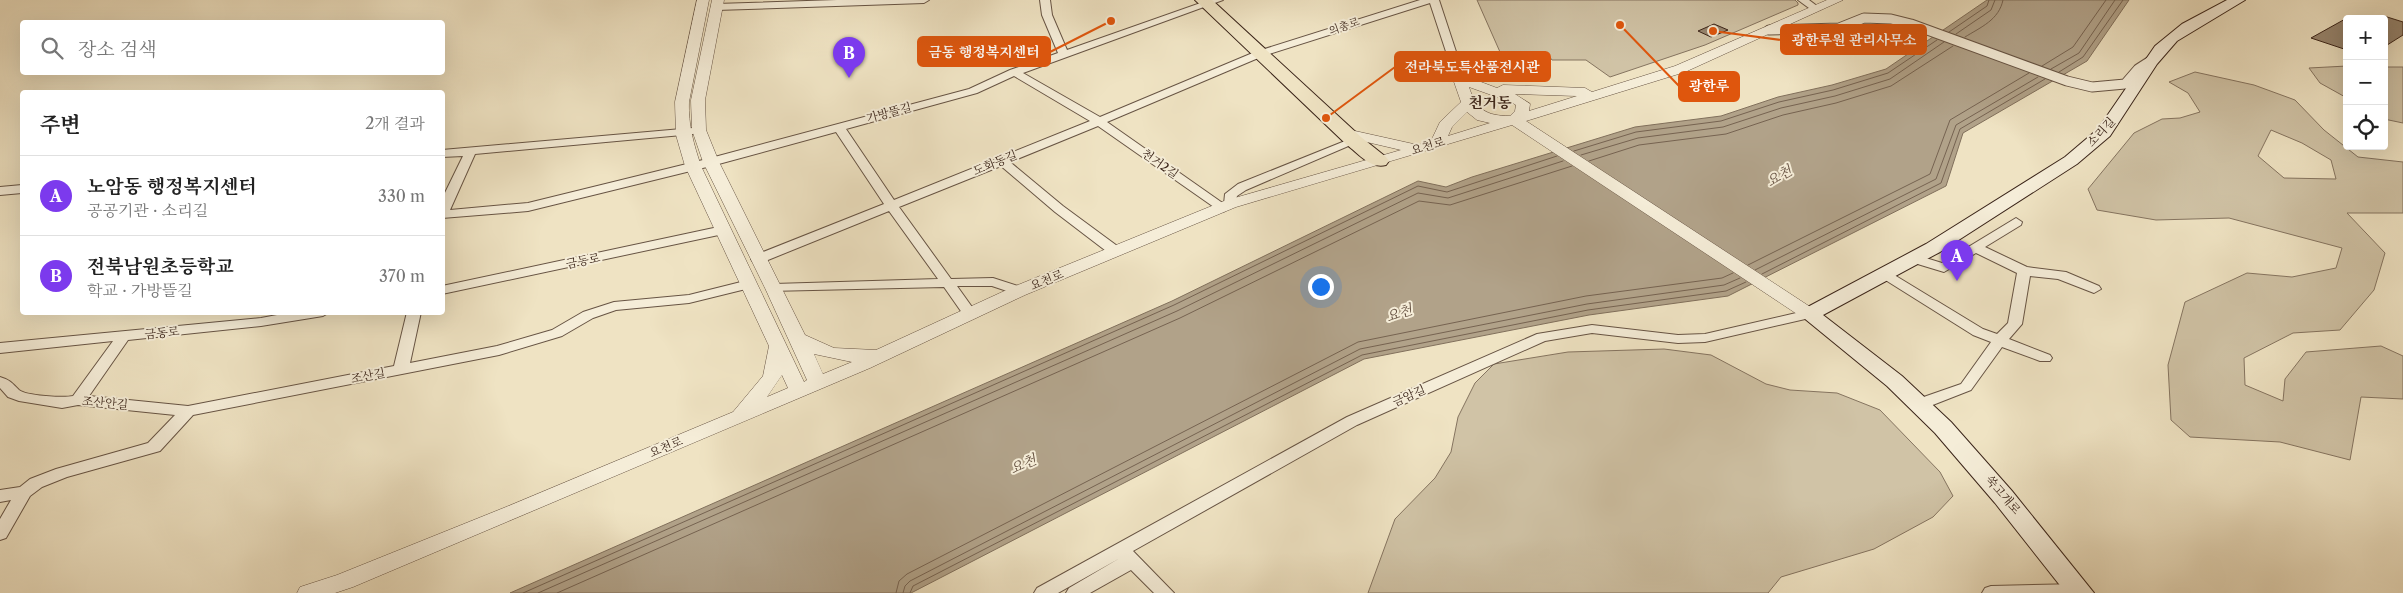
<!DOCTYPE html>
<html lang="ko">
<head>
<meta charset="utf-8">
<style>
  body { margin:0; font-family:"Libre Caslon Text","Noto Serif KR",serif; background:#f2f2f2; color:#222 }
  .controls { position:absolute; right:15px; top:15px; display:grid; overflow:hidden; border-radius:5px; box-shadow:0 5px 20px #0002 }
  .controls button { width:45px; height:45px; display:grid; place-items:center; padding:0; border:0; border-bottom:1px solid #e0e0e0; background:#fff; color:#222; font:25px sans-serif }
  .you { position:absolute; left:1320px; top:286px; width:18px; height:18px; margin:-12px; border:4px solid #fff; border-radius:50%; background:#1a73e8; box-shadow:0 0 0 8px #1a73e833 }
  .badge { display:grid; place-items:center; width:32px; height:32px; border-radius:50%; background:#7c3aed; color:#fff; font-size:16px; font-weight:700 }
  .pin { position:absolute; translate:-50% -41px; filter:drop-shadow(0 1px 2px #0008) }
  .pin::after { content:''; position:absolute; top:26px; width:18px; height:15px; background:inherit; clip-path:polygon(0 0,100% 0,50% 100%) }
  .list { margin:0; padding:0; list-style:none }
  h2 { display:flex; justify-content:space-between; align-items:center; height:65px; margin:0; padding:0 20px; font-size:21px }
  h2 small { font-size:16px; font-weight:400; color:#767676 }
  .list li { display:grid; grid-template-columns:32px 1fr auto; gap:15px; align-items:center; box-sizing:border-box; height:80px; padding:0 20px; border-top:1px solid #e0e0e0 }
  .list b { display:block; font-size:19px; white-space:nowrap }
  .list p { margin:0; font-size:16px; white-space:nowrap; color:#767676 }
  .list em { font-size:16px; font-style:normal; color:#767676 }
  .icon { flex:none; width:28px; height:28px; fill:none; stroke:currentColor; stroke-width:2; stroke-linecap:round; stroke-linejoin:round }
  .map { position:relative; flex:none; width:2403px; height:593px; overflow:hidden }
  .search { position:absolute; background:#fff; box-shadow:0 5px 20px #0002; left:20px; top:20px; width:425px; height:55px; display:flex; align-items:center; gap:12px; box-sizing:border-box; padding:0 18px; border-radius:5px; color:#767676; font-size:19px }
  .panel { position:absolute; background:#fff; box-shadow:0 5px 20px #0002; left:20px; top:90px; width:425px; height:225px; border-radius:5px }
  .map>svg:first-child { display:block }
  .green { fill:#d0c3a6; stroke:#857460; fill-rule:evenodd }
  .water { fill:#b1a289; stroke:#81705c }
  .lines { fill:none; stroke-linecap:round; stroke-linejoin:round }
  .shore { stroke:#766351; stroke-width:1 }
  .building { fill:#988771; stroke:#3a2419 }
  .pedestrian-casing { stroke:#675444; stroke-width:11 }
  .minor-casing { stroke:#675444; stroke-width:2 }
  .tertiary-casing { stroke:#675444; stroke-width:1 }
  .secondary-casing { stroke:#3a2419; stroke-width:2 }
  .primary-casing { stroke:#3a2419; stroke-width:2 }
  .pedestrian { stroke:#f5edd8; stroke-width:9 }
  .minor { fill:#f5edd8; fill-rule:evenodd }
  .tertiary { fill:#f5edd8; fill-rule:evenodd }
  .secondary { fill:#f5edd8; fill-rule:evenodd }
  .primary { fill:#efe3c3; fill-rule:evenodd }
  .labels { text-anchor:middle; stroke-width:4; stroke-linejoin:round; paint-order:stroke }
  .far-street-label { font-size:11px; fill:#3a2419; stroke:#f5edd8 }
  .street-label { font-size:12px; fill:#3a2419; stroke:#f5edd8 }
  .water-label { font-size:14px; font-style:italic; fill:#645040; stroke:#f5edd8 }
  .quarter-label { font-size:15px; font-weight:bold; fill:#3a2419; stroke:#f5edd8 }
  .leader { fill:none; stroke:#df560d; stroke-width:2 }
  .callout-dot { fill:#df560d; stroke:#f5edd8; stroke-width:2 }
  .callout { fill:#df560d; stroke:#df560d; stroke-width:2 }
  .callout-label { font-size:14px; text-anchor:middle; font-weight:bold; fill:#fff }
</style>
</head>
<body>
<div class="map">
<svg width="2403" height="593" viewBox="0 0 2403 593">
  <rect width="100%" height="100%" fill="#efe3c3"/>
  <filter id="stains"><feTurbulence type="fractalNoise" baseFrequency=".004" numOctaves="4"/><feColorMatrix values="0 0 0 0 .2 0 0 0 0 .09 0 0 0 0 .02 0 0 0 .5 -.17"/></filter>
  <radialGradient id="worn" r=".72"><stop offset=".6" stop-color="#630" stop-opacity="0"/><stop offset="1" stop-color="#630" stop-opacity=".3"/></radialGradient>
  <g class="green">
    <polygon points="1477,0 1795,0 1798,3 1798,5 1705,45 1610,77 1586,60 1552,60 1546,52 1500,52"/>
    <polygon points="2347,66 2347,98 2320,83 2309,68"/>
    <polygon points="2384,67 2403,67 2403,123 2384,119"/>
    <path d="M 2195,72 L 2254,85 L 2295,100 L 2324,130 L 2358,157 L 2403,162 L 2403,213 L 2347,213 L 2385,253 L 2374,290 L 2340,330 L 2293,333 L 2244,358 L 2245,385 L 2283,401 L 2285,379 L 2306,352 L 2381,346 L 2403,356 L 2403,399 L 2361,397 L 2350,460 L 2280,442 L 2190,437 L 2171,420 L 2168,365 L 2185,302 L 2247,273 L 2292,277 L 2336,268 L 2342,248 L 2229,218 L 2156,220 L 2097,210 L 2088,189 L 2134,133 L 2162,119 L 2180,118 L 2200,112 L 2188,93 L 2169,82 ZM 2271,130 L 2302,143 L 2331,160 L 2336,179 L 2284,178 L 2258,156 Z"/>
    <polygon points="1664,349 1711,355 1766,384 1790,390 1837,393 1880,410 1940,472 1953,496 1933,517 1874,549 1781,577 1768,593 1368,593 1395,519 1435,478 1451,452 1458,417 1475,383 1494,364 1568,352"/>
  </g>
  <polygon class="water" points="1987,0 2129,0 2087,61 1963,133 1946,186 1728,296 1589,315 1364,359 911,593 510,593 1172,301 1418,181 1446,187 1472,177 1635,127 1721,116 1778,97 1832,85 1886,69"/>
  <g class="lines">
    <g class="shore">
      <polyline points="1949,32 1987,6 1989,0"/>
      <polyline points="1956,34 1991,10 1995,0"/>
      <path d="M 1965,37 C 1981,27 1999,20 2003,0"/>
      <polyline points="2042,66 2073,47 2106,0"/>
      <polyline points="2051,69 2079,53 2115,0"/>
      <polyline points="2059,72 2083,57 2123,0"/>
      <polyline points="1574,151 1636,132 1721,121 1779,102 1833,90 1888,73 1937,40"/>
      <polyline points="1581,155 1638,138 1723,127 1781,108 1835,96 1890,79 1944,42"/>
      <polyline points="1589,161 1639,145 1726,134 1783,115 1836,103 1891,86 1953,46"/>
      <polyline points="1748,265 1930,174 1950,120 2029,73"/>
      <polyline points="1755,270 1936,179 1956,125 2038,77"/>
      <polyline points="1762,274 1941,183 1960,129 2045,79"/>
      <polyline points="523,593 1174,305 1418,186 1447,192 1557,156"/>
      <polyline points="538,593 1177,311 1418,193 1448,198 1563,161"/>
      <polyline points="557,593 1180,318 1419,201 1450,205 1572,166"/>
      <polyline points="896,593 899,581 907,574 1358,342 1586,296 1722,278 1733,273"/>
      <polyline points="903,593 905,586 910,581 1360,349 1587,304 1724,285 1740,278"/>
      <polyline points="910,593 913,586 1362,355 1588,310 1726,291 1746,282"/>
    </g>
  </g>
  <g class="building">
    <polygon points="2384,16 2403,22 2403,35 2384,47"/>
    <polygon points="2347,18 2347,50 2311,38"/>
    <polygon points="1714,24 1728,30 1711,37 1698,31"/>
  </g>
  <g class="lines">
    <g class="pedestrian-casing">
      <polyline id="pedestrian" points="1769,30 1839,28 1864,18 1891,19 1911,24 2067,81 2092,87 2125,84 2138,69 2152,60"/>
    </g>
    <g class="minor-casing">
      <g id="minor">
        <polygon points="837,0 929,0 924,3 716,10 711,7 716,4"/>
        <path d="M 1040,0 L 1050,0 L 1052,15 L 1067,50 L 1209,0 L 1223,0 L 1023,73 L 1100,117 L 1255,52 L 1420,0 L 1439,0 L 1465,79 L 1460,82 L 1455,79 L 1430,3 L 1263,56 L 1107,122 L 1224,204 L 1225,194 L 1238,184 L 1350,139 L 1358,139 L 1360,141 L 1246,190 L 1237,196 L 1234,207 L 1226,207 L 1225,211 L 1221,212 L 1098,126 L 1010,162 L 1063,206 L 1120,248 L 1122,251 L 1120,254 L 1110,254 L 1055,212 L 1001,166 L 899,207 L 951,279 L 993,278 L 1024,288 L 1026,291 L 1019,295 L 992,286 L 957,286 L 977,314 L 970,318 L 965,317 L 944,287 L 769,291 L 767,288 L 769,285 L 774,284 L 938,279 L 889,211 L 763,262 L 753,262 L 751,259 L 753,256 L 884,204 L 836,132 L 715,165 L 528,211 L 442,218 L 442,199 L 463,156 L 442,157 L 442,150 L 693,128 L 699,131 L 693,134 L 475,154 L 450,210 L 528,203 L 707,159 L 969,89 L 1010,70 L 1058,53 L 1042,15 ZM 1014,76 L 1090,121 L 894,200 L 846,129 L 977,93 Z"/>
        <polygon points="1798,0 1809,0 1821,9 1813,11"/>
        <polygon points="22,185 22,193 0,195 0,187"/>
        <polygon points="2016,218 2022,222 2021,225 1985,247 2027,267 2066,272 2099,286 2101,289 2094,293 2058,279 2030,276 2022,324 2009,339 2050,355 2052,358 2050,361 2040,361 2002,347 1971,390 1925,408 1915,408 1912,404 1915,400 1961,384 1991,342 1973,335 1879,276 1881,273 1891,273 1983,329 1997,334 2008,323 2017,273 1976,253 1944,272 1911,262 1909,259 1916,255 1942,263"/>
        <polygon points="723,226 729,230 728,233 442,294 442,286"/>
        <path d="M 749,280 L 754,281 L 756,284 L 754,287 L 689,303 L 616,310 L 593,318 L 562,336 L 499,355 L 193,415 L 160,451 L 67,477 L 42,487 L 30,496 L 6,538 L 0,540 L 0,519 L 11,500 L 0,502 L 0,490 L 20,487 L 30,479 L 56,469 L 148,443 L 175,415 L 78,405 L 62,408 L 19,401 L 8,397 L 0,388 L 0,377 C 10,380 12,383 19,390 C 26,396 64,398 73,396 L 113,341 L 0,353 L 0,343 L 261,318 L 293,312 L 330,312 L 323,316 L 261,326 L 128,340 L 89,396 L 188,406 L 394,366 L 407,312 L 421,312 L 410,363 L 497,346 L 552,330 L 583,312 L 614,302 L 689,295 Z"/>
        <polygon points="1809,310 1816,314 1814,317 1705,342 1678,343 1592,333 1545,341 1357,425 1133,551 1174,593 1154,593 1131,570 1090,593 1066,593 1069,588 1120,558 1058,593 1034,593 1037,588 1347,417 1537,334 1592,325 1678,335 1705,334"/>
        <polygon points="2080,584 2086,586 2088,593 1982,593 1985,588 1991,586"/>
      </g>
    </g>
    <g class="tertiary-casing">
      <path id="tertiary" d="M 697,0 L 709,0 L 689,102 C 688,125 694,145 701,166 L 804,382 L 807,380 L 765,288 L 703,162 L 692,130 L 691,100 L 712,0 L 724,0 L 705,100 L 706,130 L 719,162 L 805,335 L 834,348 L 876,350 L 1013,287 L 1224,201 L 1401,150 L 1341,136 L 1339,133 L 1341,130 L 1346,129 L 1418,145 L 1431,141 L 1440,122 L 1461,102 L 1453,79 L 1455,76 L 1465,76 L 1497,88 L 1503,85 L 1585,88 L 1592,92 L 1675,66 L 1827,0 L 1843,0 L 1685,72 L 1526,121 L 1815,310 L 1818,314 L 1815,318 L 1803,318 L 1512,125 L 1236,207 L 1025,295 L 870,368 L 353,587 L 335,593 L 297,593 L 300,587 L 337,575 L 506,507 L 733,412 L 763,376 L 769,346 L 685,166 L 676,135 L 675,102 ZM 1469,87 L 1511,102 L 1516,105 L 1515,111 L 1510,116 C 1487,116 1476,110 1469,87 ZM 1515,94 L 1577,96 L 1529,111 L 1530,104 ZM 1467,112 L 1477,120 L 1490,123 L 1448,136 L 1452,127 ZM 814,354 L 852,362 L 823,374 ZM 782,375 L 788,388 L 767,397 Z"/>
    </g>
    <g class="secondary-casing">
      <polygon id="secondary" points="2227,0 2245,0 2177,41 2157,64 2110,136 2077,164 1940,252 1823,315 1902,376 1951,422 2012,491 2094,593 2066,593 1995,503 1935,433 1887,386 1799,314 1802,310 1926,244 2065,157 2098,129 2155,46 2182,24"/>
    </g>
    <g class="primary-casing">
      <path id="primary" d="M 1195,0 L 1212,0 L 1361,137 L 1386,157 L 1389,161 L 1386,165 C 1370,169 1359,154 1347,145 Z"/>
    </g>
    <use href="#pedestrian" class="pedestrian"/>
    <use href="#minor" class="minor"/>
    <use href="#tertiary" class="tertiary"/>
    <use href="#secondary" class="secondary"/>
    <use href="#primary" class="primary"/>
  </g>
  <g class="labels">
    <g class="far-street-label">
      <text transform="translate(1344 26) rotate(-19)" y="4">의총로</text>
    </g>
    <g class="street-label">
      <text transform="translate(889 113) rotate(-15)" y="4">가방뜰길</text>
      <text transform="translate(2101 132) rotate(-47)" y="4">소리길</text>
      <text transform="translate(1428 146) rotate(-17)" y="4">요천로</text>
      <text transform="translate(995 163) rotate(-22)" y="4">도화동길</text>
      <text transform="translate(1160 164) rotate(35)" y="4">천거2길</text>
      <text transform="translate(583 261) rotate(-12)" y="4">금동로</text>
      <text transform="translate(1047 280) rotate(-22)" y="4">요천로</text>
      <text transform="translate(162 333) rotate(-6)" y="4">금동로</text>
      <text transform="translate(368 376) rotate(-11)" y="4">조산길</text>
      <text transform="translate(1409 396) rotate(-24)" y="4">금암길</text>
      <text transform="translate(105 403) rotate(5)" y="4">조산안길</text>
      <text transform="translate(666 447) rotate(-23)" y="4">요천로</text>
      <text transform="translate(2003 495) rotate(49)" y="4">쑥고개로</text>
    </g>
    <g class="water-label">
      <text transform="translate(1779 176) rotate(-30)" y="5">요천</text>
      <text transform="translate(1399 313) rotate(-18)" y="5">요천</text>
      <text transform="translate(1023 464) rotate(-23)" y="5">요천</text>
    </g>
    <g class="quarter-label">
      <text x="1490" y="108">천거동</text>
    </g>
  </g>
  <path class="leader" d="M1713 31L1781 40M1111 21L1050 52M1326 118L1395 67M1620 25L1679 86"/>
  <g class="callout-dot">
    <circle cx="1713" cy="31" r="5"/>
    <circle cx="1111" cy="21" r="5"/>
    <circle cx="1326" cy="118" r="5"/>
    <circle cx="1620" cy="25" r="5"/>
  </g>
  <g class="callout">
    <rect x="1781" y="25" width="145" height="29" rx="5"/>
    <rect x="918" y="37" width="132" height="29" rx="5"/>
    <rect x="1395" y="52" width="155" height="29" rx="5"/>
    <rect x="1679" y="72" width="60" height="29" rx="5"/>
  </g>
  <g class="callout-label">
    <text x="1854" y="45">광한루원 관리사무소</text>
    <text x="984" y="57">금동 행정복지센터</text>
    <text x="1472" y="72">전라북도특산품전시관</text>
    <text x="1709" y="91">광한루</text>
  </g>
  <rect width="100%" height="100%" filter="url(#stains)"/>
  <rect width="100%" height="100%" fill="url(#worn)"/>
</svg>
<div class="controls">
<button>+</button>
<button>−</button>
<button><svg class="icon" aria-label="locate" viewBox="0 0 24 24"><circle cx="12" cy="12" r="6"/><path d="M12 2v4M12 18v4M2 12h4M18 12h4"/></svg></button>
</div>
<div class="you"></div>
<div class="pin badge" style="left:1957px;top:281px">A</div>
<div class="pin badge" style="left:849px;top:78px">B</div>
<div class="search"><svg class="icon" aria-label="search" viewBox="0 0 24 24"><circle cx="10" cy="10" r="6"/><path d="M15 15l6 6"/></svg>장소 검색</div>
<section class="panel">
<h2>주변<small>2개 결과</small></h2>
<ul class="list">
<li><span class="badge">A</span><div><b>노암동 행정복지센터</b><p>공공기관 · 소리길</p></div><em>330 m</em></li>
<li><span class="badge">B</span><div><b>전북남원초등학교</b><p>학교 · 가방뜰길</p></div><em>370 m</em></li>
</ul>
</section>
</div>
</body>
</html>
